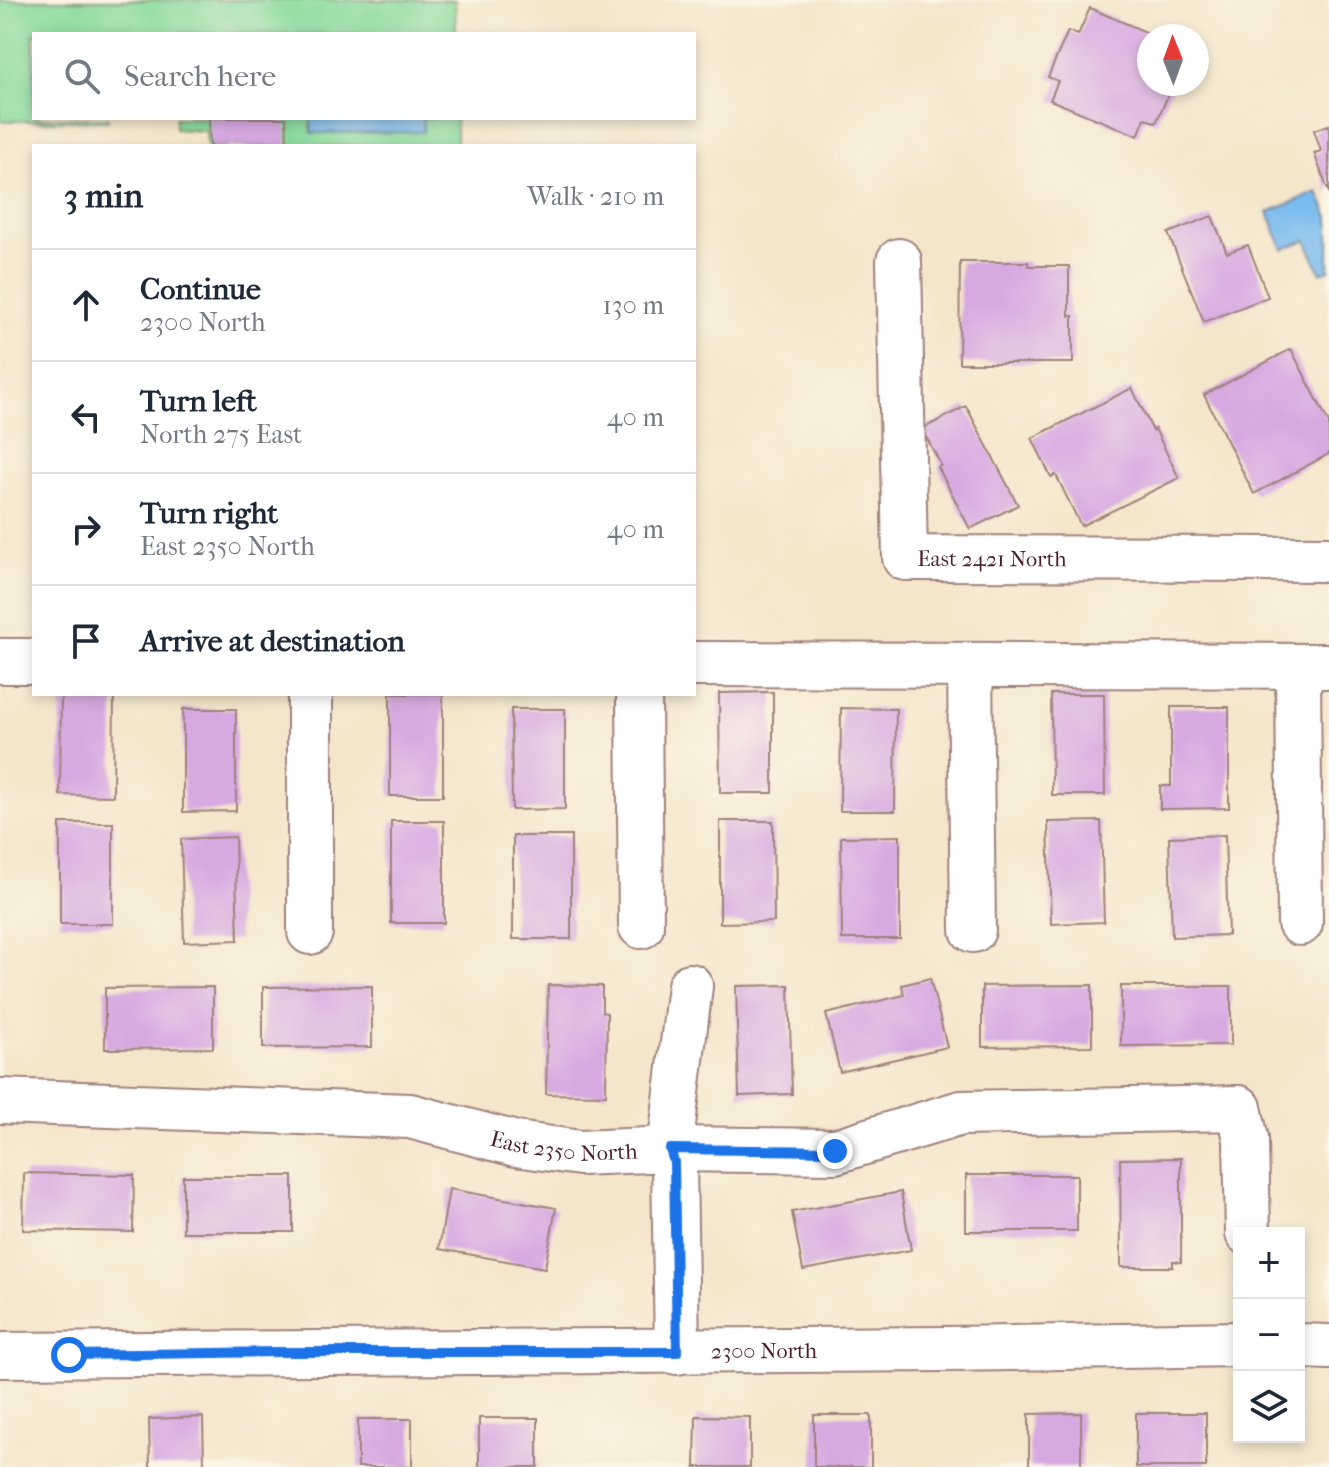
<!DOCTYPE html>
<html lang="en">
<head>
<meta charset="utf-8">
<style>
  body { margin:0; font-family:"IM FELL French Canon",serif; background:#f6f6f7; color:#1f2937 }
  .controls { position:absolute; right:24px; bottom:24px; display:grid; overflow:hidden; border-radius:0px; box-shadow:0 4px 12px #0003 }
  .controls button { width:72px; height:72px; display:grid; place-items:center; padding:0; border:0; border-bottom:2px solid #e0e1e3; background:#fff; color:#1f2937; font:40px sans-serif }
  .compass { position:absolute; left:1137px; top:24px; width:72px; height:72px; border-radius:50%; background:#fff; box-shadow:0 4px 12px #0003; rotate:359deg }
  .stop { position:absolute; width:24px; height:24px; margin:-18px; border:6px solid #1a73e8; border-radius:50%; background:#fff }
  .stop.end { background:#1a73e8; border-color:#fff; box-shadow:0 2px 8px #0008 }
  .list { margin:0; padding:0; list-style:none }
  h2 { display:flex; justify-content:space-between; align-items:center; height:104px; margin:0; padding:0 32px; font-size:34px }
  h2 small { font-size:26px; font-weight:400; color:#747a83 }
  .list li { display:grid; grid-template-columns:52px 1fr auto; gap:24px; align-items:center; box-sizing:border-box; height:112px; padding:0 32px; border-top:2px solid #e0e1e3 }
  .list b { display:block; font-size:30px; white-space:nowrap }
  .list p { margin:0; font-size:26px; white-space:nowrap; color:#747a83 }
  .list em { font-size:26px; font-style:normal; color:#747a83 }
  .icon { flex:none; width:44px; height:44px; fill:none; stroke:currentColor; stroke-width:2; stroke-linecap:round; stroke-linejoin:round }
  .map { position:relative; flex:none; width:1329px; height:1467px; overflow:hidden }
  .search { position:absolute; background:#fff; box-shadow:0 4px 12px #0003; left:32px; top:32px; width:664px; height:88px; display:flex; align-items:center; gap:20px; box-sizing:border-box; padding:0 28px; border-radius:0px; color:#747a83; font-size:30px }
  .panel { position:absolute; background:#fff; box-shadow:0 4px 12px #0003; left:32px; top:144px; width:664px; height:552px; border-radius:0px }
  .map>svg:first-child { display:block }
  .green { fill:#85d99b; stroke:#687c63; stroke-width:2 }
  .water { fill:#79bbee; stroke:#626d8c; stroke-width:2 }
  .building { fill:#d6a9e1 }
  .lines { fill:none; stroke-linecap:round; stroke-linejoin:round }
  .minor-casing { stroke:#9f827b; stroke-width:48 }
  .minor { stroke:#fff; stroke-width:44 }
  .route { stroke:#1a73e8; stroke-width:10 }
  .labels { text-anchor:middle; stroke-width:6; stroke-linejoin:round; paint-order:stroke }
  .street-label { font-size:22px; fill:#4a1f2b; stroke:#fcf5e5 }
</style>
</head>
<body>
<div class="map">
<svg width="1329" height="1467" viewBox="0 0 1329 1467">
  <rect width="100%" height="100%" fill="#fcf5e5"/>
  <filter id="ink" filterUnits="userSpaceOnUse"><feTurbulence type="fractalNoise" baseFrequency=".0125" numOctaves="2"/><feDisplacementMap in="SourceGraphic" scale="16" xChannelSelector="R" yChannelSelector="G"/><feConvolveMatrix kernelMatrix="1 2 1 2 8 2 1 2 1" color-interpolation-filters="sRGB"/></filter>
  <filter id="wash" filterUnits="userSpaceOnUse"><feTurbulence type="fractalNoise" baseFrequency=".006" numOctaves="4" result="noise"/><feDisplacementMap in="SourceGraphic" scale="32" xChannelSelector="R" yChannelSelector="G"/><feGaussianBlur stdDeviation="1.8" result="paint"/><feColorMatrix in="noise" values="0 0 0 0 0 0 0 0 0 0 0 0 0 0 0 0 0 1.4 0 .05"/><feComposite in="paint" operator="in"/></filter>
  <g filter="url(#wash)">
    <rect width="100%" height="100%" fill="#f4e6cb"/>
    <g class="green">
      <polygon points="0,0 455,0 456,34 34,34 34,118 108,118 108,121 0,121"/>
      <polygon points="175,118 456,118 456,146 207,146 206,131 175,129"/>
    </g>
    <g class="water">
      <polygon points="311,118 423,118 423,132 312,133"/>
      <polygon points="1318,192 1329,218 1329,270 1321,273 1306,240 1283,249 1268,212"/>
    </g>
    <g id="blocks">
      <g class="building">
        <polygon points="1090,8 1155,36 1149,36 1149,84 1173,84 1156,123 1145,118 1138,136 1050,100 1058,81 1048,77 1068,31 1078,35"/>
        <polygon points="209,118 286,118 287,146 210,146"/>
        <polygon points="1329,125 1329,193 1314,153 1321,151 1314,130"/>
        <polygon points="1212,216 1227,253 1248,245 1268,297 1204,322 1168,233"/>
        <polygon points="960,262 1028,262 1028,266 1069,266 1069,316 1073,316 1073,363 959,363"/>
        <polygon points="1291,349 1329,423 1329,454 1254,494 1204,395"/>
        <polygon points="1132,388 1153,431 1155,429 1179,478 1081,526 1056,475 1051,477 1032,438"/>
        <polygon points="966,406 1018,505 970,529 938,467 941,465 922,429"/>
        <polygon points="773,692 773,793 720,793 719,693"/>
        <polygon points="61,694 114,695 113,796 60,795"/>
        <rect x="390" y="694" width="53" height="102"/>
        <polygon points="1051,694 1104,694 1105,795 1052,795"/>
        <polygon points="1171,707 1229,707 1229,808 1160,809 1160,786 1171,786"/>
        <polygon points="841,708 896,709 895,811 840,811"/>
        <polygon points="183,709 236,709 236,811 183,812"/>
        <polygon points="511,709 565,709 565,809 512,810"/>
        <rect x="391" y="821" width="53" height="102"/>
        <polygon points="720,821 773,821 774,922 720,923"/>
        <polygon points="1101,821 1104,922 1051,924 1048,822"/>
        <rect x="60" y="823" width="53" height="101"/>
        <polygon points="1225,835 1228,935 1172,937 1169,837"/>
        <rect x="513" y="836" width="58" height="103"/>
        <polygon points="900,836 900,939 842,939 841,837"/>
        <polygon points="235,837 238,940 184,942 181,839"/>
        <polygon points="930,978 947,1047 840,1072 826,1014 904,995 902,985"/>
        <polygon points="548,985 602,986 602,1012 607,1013 606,1095 546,1094"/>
        <polygon points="789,985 792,1094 739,1096 736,986"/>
        <polygon points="1092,985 1092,1046 982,1047 982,986"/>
        <polygon points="372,986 372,1047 263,1048 263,987"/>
        <polygon points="1121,986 1231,986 1231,1045 1121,1046"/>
        <polygon points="213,987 213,1048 105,1049 105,988"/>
        <polygon points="1181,1158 1181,1262 1173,1261 1173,1267 1121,1267 1120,1159"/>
        <polygon points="24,1173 134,1175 133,1232 23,1230"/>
        <rect x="966" y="1175" width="111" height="56"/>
        <rect x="183" y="1176" width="110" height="56"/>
        <polygon points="449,1189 556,1208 545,1268 439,1249"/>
        <polygon points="901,1192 911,1250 803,1270 792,1212"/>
        <polygon points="1081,1413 1081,1467 1029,1467 1029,1414"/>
        <rect x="1136" y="1413" width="70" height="54"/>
        <rect x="814" y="1415" width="57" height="52"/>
        <polygon points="696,1416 750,1417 750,1467 695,1467"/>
        <polygon points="203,1417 204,1467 150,1467 149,1419"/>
        <rect x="479" y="1418" width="59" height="49"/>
        <rect x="358" y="1419" width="54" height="48"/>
      </g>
    </g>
  </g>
  <g filter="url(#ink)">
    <use href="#blocks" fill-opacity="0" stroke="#9f827b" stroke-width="2"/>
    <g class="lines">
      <g class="minor-casing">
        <g id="minor">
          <path id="s1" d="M 899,261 L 905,558 L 1329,559"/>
          <polyline points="0,661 34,661"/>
          <polyline points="694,664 1329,666"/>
          <polyline points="970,665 973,930"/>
          <polyline points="1298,666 1300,923"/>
          <polyline points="310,694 310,932"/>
          <polyline points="639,694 641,926"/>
          <path id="s2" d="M 0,1101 L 410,1116 L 516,1144 L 580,1153 L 670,1149 L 835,1151 L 961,1113 L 1239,1108 L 1246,1139 L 1248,1233"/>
          <polyline points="1299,1346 1329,1347"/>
          <polyline points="677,1352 674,1162 670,1149 690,986"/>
          <path id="s3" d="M 0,1355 L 949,1349 L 1239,1344"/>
        </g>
      </g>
      <use href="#minor" class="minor"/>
    </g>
  </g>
  <g class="lines" filter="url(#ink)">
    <polyline class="route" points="69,1355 279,1352 677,1352 674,1162 670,1149 835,1151"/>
  </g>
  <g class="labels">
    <g class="street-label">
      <text dy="8" stroke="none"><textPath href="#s1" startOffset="384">East 2421 North</textPath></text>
      <text dy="8" stroke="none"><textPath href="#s2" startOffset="568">East 2350 North</textPath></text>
      <text dy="8" stroke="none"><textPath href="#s3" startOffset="764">2300 North</textPath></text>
    </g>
  </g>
</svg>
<div class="controls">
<button>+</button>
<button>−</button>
<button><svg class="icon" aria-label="layers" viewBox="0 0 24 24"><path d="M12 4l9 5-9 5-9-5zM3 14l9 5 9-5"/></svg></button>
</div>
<svg class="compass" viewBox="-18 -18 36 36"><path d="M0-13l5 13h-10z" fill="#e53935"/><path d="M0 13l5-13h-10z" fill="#747a83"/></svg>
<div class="stop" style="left:69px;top:1355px"></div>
<div class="stop end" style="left:835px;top:1151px"></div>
<div class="search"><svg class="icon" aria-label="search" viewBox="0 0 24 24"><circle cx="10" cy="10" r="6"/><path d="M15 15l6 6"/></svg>Search here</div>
<section class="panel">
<h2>3 min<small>Walk · 210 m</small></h2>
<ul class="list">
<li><svg class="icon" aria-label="ahead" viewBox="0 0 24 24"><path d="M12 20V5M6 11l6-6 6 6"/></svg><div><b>Continue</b><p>2300 North</p></div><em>130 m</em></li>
<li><svg class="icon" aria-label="left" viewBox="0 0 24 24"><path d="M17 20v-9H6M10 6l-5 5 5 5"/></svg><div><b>Turn left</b><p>North 275 East</p></div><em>40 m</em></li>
<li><svg class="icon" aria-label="right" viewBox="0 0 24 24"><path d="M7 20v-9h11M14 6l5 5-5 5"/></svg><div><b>Turn right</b><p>East 2350 North</p></div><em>40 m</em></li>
<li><svg class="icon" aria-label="arrive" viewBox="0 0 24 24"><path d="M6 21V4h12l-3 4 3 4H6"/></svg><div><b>Arrive at destination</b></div></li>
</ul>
</section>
</div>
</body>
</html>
